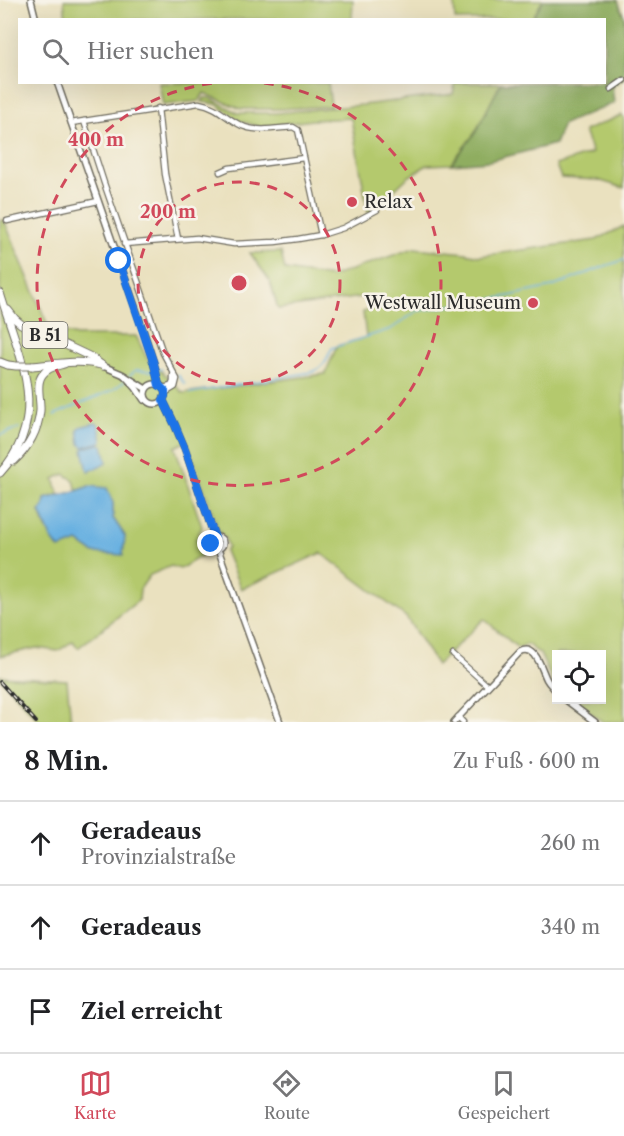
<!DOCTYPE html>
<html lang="de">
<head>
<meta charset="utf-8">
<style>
  body { margin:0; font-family:"Libre Caslon Text",serif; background:#f2f2f2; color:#202124 }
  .controls { position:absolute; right:18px; bottom:18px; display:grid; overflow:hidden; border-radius:0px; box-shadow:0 6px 24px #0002 }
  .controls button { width:54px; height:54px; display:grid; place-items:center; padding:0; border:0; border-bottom:2px solid #e0e0e0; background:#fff; color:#202124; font:30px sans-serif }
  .stop { position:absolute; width:18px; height:18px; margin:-14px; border:4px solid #1a73e8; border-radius:50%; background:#fff }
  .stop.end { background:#1a73e8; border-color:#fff; box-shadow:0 2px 6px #0008 }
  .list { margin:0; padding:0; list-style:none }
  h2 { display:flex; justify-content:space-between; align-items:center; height:78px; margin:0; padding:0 24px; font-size:26px }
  h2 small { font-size:20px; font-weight:400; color:#757577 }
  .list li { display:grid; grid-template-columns:39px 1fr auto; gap:18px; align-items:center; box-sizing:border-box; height:84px; padding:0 24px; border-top:2px solid #e0e0e0 }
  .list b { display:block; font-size:22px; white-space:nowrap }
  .list p { margin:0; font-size:20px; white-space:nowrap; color:#757577 }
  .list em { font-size:20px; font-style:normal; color:#757577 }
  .icon { flex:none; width:33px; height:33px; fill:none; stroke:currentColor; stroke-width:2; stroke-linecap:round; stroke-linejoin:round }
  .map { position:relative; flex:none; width:624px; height:722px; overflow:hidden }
  .search { position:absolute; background:#fff; box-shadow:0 6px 24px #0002; left:18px; right:18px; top:18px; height:66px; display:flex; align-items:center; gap:15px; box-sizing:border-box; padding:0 21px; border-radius:0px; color:#757577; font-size:22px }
  .sheet { height:330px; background:#fff }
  nav { display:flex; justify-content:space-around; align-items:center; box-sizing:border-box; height:84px; border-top:2px solid #e0e0e0; background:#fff; font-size:16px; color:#757577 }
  nav a { display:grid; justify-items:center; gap:3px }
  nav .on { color:#d1495b }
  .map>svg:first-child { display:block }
  .green { fill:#b4c96d; stroke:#707a4c; stroke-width:1.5; fill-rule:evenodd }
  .forest { fill:#8fad60; stroke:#5d6c46; stroke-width:1.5 }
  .water { fill:#69b1e1; stroke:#4a6e86; stroke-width:1.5 }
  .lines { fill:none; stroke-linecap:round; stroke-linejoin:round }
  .stream { stroke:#69b1e1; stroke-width:1.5 }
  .minor-casing { stroke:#6e6b5f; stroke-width:7 }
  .major-casing { stroke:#6e6b5f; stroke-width:8 }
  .highway-casing { stroke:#6e6b5f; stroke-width:9 }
  .minor { stroke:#fff; stroke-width:4.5 }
  .major { stroke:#fff; stroke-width:5 }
  .highway { stroke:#fff; stroke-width:7 }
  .rail-casing { stroke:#2b2b2b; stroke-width:4 }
  .rail { stroke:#f7f3e8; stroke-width:1.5; stroke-dasharray:4.5; stroke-linecap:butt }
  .highway-bridge-casing { stroke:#6e6b5f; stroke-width:9; stroke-linecap:butt }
  .highway-bridge { stroke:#fff; stroke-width:7 }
  .route { stroke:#1a73e8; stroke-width:8 }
  .ring { fill:none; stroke:#d1495b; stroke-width:3; stroke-dasharray:10 8 }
  .poi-dot { fill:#d1495b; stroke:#f7f3e8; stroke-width:2 }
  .labels { text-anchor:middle; stroke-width:5; stroke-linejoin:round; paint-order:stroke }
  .shield { fill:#f7f3e8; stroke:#686764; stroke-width:1.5 }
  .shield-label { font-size:16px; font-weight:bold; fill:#2b2b2b }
  .poi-label { font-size:18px; fill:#2b2b2b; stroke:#f7f3e8; text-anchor:start }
  .centre { fill:#d1495b; stroke:#f7f3e8; stroke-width:3 }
  .ring-label { font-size:18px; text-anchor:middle; font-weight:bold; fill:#d1495b; stroke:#f7f3e8; stroke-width:5; stroke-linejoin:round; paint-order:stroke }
</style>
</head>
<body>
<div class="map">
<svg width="624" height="722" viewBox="0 0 624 722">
  <rect width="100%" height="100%" fill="#f7f3e8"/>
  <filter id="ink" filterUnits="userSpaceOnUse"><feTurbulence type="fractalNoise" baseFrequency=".0167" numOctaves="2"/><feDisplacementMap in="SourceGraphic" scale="12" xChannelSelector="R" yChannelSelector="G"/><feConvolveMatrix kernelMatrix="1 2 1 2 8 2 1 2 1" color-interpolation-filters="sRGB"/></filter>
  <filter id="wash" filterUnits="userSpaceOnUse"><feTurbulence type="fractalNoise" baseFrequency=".008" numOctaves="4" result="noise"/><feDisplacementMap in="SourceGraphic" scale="24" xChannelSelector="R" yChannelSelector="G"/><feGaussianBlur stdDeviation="1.35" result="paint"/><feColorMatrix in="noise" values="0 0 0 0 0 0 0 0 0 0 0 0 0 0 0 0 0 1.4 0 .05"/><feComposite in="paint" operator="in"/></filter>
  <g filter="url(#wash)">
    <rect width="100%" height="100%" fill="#eae1bf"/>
    <g class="green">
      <polygon points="64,0 353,0 352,19 66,20"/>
      <polygon points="454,0 543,0 532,19 455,20"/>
      <polygon points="159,83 328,83 331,106 279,109 241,109 204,93 199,101 163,105"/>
      <polygon points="455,83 501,83 475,133 451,164 427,165 408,177 373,210 368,212 351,118 312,120 261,127 240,121 216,104 202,102 204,98 210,98 238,113 277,113 362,105 453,94"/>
      <polygon points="622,115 624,118 624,188 598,180 561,178 556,165 592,153 584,131"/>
      <path d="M 0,220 L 4,220 L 49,328 L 76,336 L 136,336 L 148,360 L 167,376 L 183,393 L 325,374 L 337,346 L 366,337 L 363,312 L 370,310 C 372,304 372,301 368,296 L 278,309 L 270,281 L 250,253 L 281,252 L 285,270 L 331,277 L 414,248 L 466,253 L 479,256 L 596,240 L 624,226 L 624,722 L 603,722 L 574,700 L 602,700 L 602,654 L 556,654 L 556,686 L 554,684 L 540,654 L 527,644 L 518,648 L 484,619 L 437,665 L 406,617 L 321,553 L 241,589 L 225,551 L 228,547 L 225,538 L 220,534 L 187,441 L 175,447 L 202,527 L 196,540 L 206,553 L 180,569 L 171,566 L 150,575 L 140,589 L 139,600 L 78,648 L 73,641 L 58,651 L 36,648 L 0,656 ZM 64,474 L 74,480 L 77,492 L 89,486 L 113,503 L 113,518 L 125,536 L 94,553 L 78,542 L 46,529 L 40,511 L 44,506 L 45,499 L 59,494 L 54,479 Z"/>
      <polygon points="0,676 67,680 71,722 40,722 0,678"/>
    </g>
    <polygon class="forest" points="543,0 618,0 624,17 624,78 612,86 614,103 563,124 555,144 489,161 451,164 475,133 501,83 604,82 604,20 532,19"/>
    <g class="water">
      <polygon points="95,423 98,424 99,426 102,441 101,442 83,447 80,444 78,430 80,427"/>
      <polygon points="99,444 103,445 107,462 90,471 88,471 83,450 84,448"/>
      <path d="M 89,486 L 107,488 L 113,503 L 113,518 L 125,536 L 123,555 L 94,553 L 78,542 L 59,549 L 51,538 L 40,511 L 44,506 L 45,499 C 60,494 76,493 89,486 Z"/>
    </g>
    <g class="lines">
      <g class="stream">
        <polyline points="178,375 185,384"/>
        <polyline points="129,376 136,370 151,371 162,369"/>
        <path d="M 190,393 L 312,372 C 324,367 327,359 332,348 L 391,329 L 417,311 L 504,297 L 552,287 L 608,265 L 624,260"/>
        <polyline points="54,415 113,390 126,380"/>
        <polyline points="0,435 19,428"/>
      </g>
    </g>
  </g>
  <g filter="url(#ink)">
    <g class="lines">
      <g class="minor-casing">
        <g id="minor">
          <polyline points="611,89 624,80"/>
          <polyline points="158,108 165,174 178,239"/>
          <polyline points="84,121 104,183 163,353 177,379 175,387 165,393"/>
          <path d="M 71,123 L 199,103 C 219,106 228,121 245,127 C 260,132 278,128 293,127 L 298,130 L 321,235"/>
          <polyline points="220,172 229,168 304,158"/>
          <polyline points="7,221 98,201"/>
          <polyline points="124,244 197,238 234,244 275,242 298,239 321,235 343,228 377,210"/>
          <polyline points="163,388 171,386 173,382 173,375"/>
          <polyline points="453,655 488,686"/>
          <polyline points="458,717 463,722"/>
        </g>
      </g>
      <g class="major-casing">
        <g id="major">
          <polyline points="31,0 36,20"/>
          <polyline points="57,82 143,330 154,364 159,385"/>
          <polyline points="103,366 122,374 146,389"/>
          <polyline points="125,376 136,388 144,400"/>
          <circle cx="155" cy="394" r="10"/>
          <polyline points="163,400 175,425 185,449 215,538"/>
          <circle cx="217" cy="543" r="6"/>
          <polyline points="218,549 280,722"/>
          <polyline points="566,700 595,722"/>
          <path d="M 454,722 L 520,652 C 536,643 541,669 547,680 C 549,684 553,687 556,691"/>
        </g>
      </g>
      <g class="highway-casing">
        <g id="highway">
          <path d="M 0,293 C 19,356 52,416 0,473"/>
          <polyline points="8,310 15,319 21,324 91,357 103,366"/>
          <polyline points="0,362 8,365"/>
          <path d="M 32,366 C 55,364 79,359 101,365"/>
          <path d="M 14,461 C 28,448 38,431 40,411 C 41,400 35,383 43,374 C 48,367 57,366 64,364"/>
        </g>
      </g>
      <use href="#minor" class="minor"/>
      <use href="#major" class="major"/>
      <use href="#highway" class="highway"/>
      <g class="rail-casing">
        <polyline id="rail" points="0,682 36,722"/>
      </g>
      <use href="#rail" class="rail"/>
      <g class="highway-bridge-casing">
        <polyline id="highway-bridge" points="8,365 16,366 32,366"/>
      </g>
      <use href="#highway-bridge" class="highway-bridge"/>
    </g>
  </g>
  <g class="lines" filter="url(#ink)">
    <polyline class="route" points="119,261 154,364 159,385 165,391 165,396 163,400 175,425 185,449 215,538 212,540 211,544"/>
  </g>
  <g class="ring">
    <circle cx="239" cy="283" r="101"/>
    <path d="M264 83A202 202 0 1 1 214 83"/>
  </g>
  <g class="poi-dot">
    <circle cx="352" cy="202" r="6"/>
    <circle cx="533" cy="303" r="6"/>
  </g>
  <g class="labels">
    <rect class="shield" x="22.5" y="322" width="45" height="26" rx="4.5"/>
    <g class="shield-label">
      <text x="45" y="341">B 51</text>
    </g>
    <g class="poi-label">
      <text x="364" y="208">Relax</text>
      <text x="521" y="309" text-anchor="end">Westwall Museum</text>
    </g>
  </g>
  <circle cx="239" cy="283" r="9" class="centre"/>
  <g class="ring-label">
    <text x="96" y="146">400 m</text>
    <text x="168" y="218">200 m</text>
  </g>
</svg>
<div class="controls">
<button><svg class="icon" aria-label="locate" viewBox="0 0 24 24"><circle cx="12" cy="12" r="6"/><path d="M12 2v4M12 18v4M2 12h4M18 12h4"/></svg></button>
</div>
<div class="stop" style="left:119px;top:261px"></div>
<div class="stop end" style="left:211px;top:544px"></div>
<div class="search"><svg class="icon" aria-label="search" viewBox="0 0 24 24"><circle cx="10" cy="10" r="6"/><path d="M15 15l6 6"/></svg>Hier suchen</div>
</div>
<section class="sheet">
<h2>8 Min.<small>Zu Fuß · 600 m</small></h2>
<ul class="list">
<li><svg class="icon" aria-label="ahead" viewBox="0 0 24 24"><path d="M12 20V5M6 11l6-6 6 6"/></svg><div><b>Geradeaus</b><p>Provinzialstraße</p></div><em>260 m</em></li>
<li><svg class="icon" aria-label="ahead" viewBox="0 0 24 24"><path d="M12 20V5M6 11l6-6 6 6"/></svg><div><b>Geradeaus</b></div><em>340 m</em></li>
<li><svg class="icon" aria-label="arrive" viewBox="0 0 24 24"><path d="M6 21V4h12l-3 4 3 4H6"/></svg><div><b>Ziel erreicht</b></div></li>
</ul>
</section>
<nav>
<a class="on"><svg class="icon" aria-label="map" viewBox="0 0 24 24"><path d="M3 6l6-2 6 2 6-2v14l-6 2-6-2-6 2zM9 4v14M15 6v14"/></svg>Karte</a>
<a><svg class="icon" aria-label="directions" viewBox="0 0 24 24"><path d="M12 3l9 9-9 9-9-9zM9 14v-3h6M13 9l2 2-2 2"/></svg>Route</a>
<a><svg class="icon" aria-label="saved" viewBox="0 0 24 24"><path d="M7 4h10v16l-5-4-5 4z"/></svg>Gespeichert</a>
</nav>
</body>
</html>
